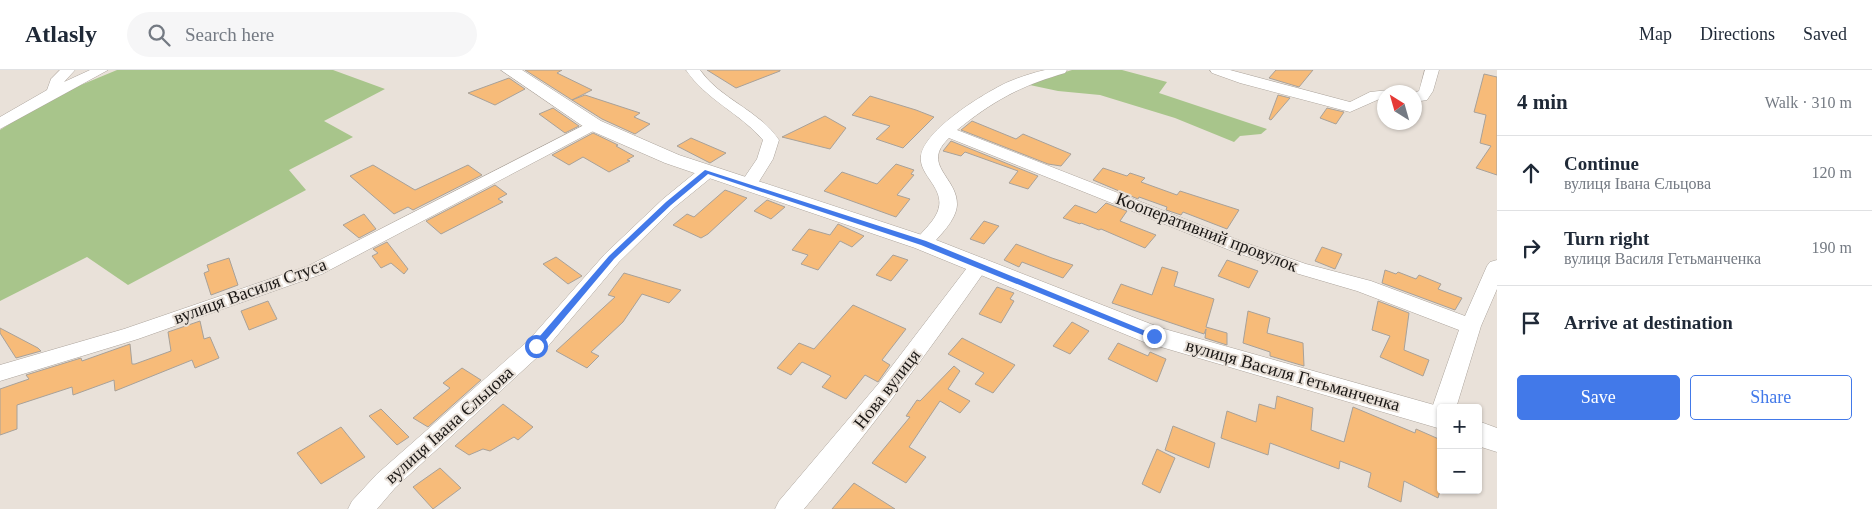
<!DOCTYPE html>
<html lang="en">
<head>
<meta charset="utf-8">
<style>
  body { margin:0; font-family:Georgia,serif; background:#f6f6f7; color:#1f2937 }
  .controls { position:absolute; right:15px; bottom:15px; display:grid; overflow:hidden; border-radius:5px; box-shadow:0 1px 4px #0004 }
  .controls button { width:45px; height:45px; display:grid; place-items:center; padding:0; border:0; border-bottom:1px solid #e0e1e3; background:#fff; color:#1f2937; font:25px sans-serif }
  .compass { position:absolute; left:1377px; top:15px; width:45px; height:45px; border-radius:50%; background:#fff; box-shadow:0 1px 4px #0004; rotate:323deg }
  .stop { position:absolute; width:15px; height:15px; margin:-11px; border:4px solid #4279e9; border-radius:50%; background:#fff }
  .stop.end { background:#4279e9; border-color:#fff; box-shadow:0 1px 5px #0008 }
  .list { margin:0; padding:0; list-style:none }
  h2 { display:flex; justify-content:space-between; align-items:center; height:65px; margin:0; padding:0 20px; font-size:21px }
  h2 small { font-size:16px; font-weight:400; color:#747a83 }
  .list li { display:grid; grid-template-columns:32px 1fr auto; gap:15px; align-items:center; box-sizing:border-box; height:75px; padding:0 20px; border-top:1px solid #e0e1e3 }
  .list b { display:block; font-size:19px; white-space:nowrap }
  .list p { margin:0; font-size:16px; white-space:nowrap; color:#747a83 }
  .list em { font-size:16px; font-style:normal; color:#747a83 }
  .actions { display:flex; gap:10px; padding:15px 20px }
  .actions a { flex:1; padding:11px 0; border:1px solid #4279e9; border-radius:5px; text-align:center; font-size:18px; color:#4279e9 }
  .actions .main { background:#4279e9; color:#fff }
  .icon { flex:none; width:28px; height:28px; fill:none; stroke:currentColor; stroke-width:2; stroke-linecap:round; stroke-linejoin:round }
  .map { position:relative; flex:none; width:1497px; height:439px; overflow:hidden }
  header { display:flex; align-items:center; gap:30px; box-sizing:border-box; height:70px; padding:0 25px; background:#fff; border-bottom:1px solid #e0e1e3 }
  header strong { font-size:24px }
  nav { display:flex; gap:28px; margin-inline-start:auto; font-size:18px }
  .search { width:350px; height:45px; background:#f6f6f7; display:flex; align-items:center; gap:12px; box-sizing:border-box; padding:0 18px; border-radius:28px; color:#747a83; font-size:19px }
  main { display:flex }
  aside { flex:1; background:#fff }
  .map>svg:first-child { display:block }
  .green { fill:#a8c58b }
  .building { fill:#f7bb79; stroke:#a8a199 }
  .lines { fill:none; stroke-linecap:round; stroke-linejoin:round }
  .minor-casing { stroke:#aca49c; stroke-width:1 }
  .tertiary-casing { stroke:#aca49c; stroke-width:1 }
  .minor { fill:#fff; fill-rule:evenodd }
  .tertiary { fill:#fff; fill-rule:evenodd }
  .route { fill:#4279e9 }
  .labels { text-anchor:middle; stroke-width:4; stroke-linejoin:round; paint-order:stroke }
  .street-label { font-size:18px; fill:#1b1816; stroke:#e9e1d9 }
</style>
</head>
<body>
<header>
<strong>Atlasly</strong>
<div class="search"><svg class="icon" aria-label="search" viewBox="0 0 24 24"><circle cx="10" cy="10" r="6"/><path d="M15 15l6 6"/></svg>Search here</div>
<nav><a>Map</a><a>Directions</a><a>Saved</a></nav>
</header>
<main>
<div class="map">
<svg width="1497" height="439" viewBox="0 0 1497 439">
  <rect width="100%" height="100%" fill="#e9e1d9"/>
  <g class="green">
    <polygon points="117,0 333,0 385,19 324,51 353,67 289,100 306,120 128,215 87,187 0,231 0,60 52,27"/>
    <polygon points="1072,0 1122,0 1167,12 1159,23 1267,59 1261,64 1240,66 1234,72 1175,48 1100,25 1058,21 1025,14"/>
  </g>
  <g class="building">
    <polygon points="525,0 562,0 557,3 592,20 572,30"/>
    <polygon points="707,0 780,0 780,1 736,18"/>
    <polygon points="1276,0 1313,0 1299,17 1269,8"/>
    <polygon points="1484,4 1497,7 1497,105 1476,98 1491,76 1480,73 1486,45 1474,42"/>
    <polygon points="509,8 525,19 495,35 468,23"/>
    <polygon points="585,25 640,43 634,47 650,54 635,64 602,49 572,30"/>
    <polygon points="1278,25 1290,28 1271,50 1269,49"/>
    <polygon points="870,26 916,40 934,47 903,78 876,69 890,56 852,45"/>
    <polygon points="553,38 579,56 565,63 539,44"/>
    <polygon points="1327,38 1344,42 1336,54 1320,48"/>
    <polygon points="825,46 846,58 830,79 782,67"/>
    <polygon points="972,51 1016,69 1023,64 1071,84 1061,96 1048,94 961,60"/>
    <polygon points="593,63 618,75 616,76 634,86 627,90 630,91 609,102 583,87 569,95 552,85"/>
    <polygon points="691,68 726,83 710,93 677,76"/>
    <polygon points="951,71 1038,106 1028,119 1009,113 1018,101 965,82 961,86 943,81"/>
    <polygon points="896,94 914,100 911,104 914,105 897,125 910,129 896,147 824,121 842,102 877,114"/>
    <polygon points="373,95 415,120 468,95 482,105 413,140 408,137 394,144 350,106"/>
    <polygon points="1103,98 1127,106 1130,103 1145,108 1141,112 1177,125 1180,121 1239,140 1227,159 1183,142 1181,145 1166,140 1167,137 1139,127 1138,129 1093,110"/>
    <polygon points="495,115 507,124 498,129 503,132 441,164 426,151"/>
    <polygon points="725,120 747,128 708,164 701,168 673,155 687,144 694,147"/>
    <polygon points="767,130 785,137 771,149 754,141"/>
    <polygon points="1106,133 1127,141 1120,151 1156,165 1145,178 1101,159 1099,160 1081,153 1080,154 1063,148 1075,135 1096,143"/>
    <polygon points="364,144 376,159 359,168 343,155"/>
    <polygon points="984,151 999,156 984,174 970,169"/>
    <polygon points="838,154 864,166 852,177 840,171 818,200 801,194 808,185 792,180 809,159 830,165"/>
    <polygon points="387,172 408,199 404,204 391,193 381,198 372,186 378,183 373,179"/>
    <polygon points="1016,174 1052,188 1073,195 1063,208 1022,192 1019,197 1004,190"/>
    <polygon points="1322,177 1342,184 1335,199 1315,191"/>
    <polygon points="893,185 908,190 891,211 876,205"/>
    <polygon points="556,187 582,206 568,214 543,194"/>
    <polygon points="229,188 238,215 211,225 204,203 209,201 207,195"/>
    <polygon points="1227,190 1258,201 1249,218 1218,206"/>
    <polygon points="1162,197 1178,202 1174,216 1214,229 1206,257 1227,263 1227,275 1205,268 1206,259 1204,264 1112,233 1121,214 1152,225"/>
    <polygon points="1385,200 1396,204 1398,202 1416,209 1419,205 1441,214 1438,219 1462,228 1455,240 1382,213"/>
    <polygon points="624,203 681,220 669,233 642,224 623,252 591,282 599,286 587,298 556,281 615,227 608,225"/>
    <polygon points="997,217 1014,223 1010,229 1014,231 1001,253 979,244"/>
    <polygon points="268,231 277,249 249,260 241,241"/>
    <polygon points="1378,231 1409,243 1404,280 1429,290 1423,306 1380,287 1390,266 1372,260"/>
    <polygon points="853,235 906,259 882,290 890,295 878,312 865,305 846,329 822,317 831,306 802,292 791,305 777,298 799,273 814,279"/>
    <polygon points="1248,241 1270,248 1267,263 1303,273 1304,296 1270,286 1270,282 1243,273"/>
    <polygon points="200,251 204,269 210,267 219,288 195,298 192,290 115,321 114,310 73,325 72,317 17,335 17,359 0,365 0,319 29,309 26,305 81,288 82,291 130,274 132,294 135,294 171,281 168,262"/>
    <polygon points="1072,252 1089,261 1070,284 1053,276"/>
    <polygon points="0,258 38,278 41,281 16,288 0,263"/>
    <polygon points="962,268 1015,295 993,323 975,314 984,303 948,284"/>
    <polygon points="1118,273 1148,286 1150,282 1166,289 1157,312 1108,289"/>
    <polygon points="954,296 960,301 948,319 970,331 960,343 940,331 909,377 926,387 906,413 872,393 910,347 906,346 917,330 920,331"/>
    <polygon points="462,298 481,310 428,357 413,348 450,318 443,313"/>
    <polygon points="1277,326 1313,338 1311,360 1344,372 1353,337 1415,363 1416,359 1441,370 1441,418 1438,428 1404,411 1401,432 1368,417 1371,403 1340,391 1339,399 1270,373 1268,385 1221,368 1227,341 1256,352 1259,334 1275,339"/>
    <polygon points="503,334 533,357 518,370 514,367 490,381 483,379 469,385 455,376"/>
    <polygon points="381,339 409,367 397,375 369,346"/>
    <polygon points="1173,356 1215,373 1209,398 1165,380"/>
    <polygon points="341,357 365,387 321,414 297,383"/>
    <polygon points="1157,379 1175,388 1160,423 1142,414"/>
    <polygon points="440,398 461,418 433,439 413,417"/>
    <polygon points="854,413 895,439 832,439"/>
  </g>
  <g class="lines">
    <g class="minor-casing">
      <g id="minor">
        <polygon points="60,0 75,0 64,12 90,0 108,0 0,59 0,47 47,20 51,9"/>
        <path d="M 686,0 L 700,0 C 720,29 759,40 779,70 L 773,89 L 755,118 L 743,118 L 740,114 L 757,89 L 763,70 C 740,43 706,30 686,0 Z"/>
        <path d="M 1045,0 L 1067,0 L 1065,3 C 1020,16 993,31 957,60 L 1246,173 L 1306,194 L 1371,211 L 1465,246 L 1487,196 L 1490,192 L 1497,190 L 1497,219 L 1481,256 L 1456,338 L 1441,338 L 1441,346 L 1436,344 L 1432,338 L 1459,260 L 1357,221 L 1292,202 L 1232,181 L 949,68 C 920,95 958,107 957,135 C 956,151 939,166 930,177 L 916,177 L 914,173 C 920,163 932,154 937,143 C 948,119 918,106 921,86 C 924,60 984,23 1008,12 C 1020,7 1032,3 1045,0 Z"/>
        <polygon points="1210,0 1230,0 1350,32 1370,22 1389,20 1391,22 1384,22 1384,27 1350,42 1240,13 1212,3"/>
        <polygon points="1425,0 1439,0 1433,21 1427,30 1414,32 1414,23 1419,21"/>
        <polygon points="594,50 599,52 602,55 599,58 322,204 138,269 0,311 0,295 124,259 308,196"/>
        <polygon points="707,97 713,98 715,102 713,106 675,137 619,192 544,281 395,418 377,439 348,439 352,431 377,404 528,271 605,184 663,129 701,98"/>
        <path d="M 980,188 L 987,190 L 990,194 L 987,198 C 929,281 869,362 804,439 L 775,439 L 779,431 L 879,313 L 973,190 Z"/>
      </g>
    </g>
    <g class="tertiary-casing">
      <g id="tertiary">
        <polygon points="501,0 522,0 601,51 679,85 931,168 1161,258 1445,338 1441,338 1441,359 1144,272 915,178 665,93 587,59"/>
        <polygon points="1478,351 1497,358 1497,382 1478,376"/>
      </g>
    </g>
    <use href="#minor" class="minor"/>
    <use href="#tertiary" class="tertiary"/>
  </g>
  <polygon class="route" points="705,100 926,171 1158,266 1150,268 921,175 708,104 671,135 614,189 539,278 533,278 533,274 609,186 666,132"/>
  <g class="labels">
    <g class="street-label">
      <text transform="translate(1207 162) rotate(21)" y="6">Кооперативний провулок</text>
      <text transform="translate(250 221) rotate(-20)" y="6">вулиця Василя Стуса</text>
      <text transform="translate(1293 305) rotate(16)" y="6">вулиця Василя Гетьманченка</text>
      <text transform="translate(887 319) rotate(-52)" y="6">Нова вулиця</text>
      <text transform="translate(449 355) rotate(-42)" y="6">вулиця Івана Єльцова</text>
    </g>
  </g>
</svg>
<div class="controls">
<button>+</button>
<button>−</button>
</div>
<svg class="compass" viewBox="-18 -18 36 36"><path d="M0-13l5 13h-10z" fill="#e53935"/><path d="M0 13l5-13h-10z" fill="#747a83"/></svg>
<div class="stop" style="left:536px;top:276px"></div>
<div class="stop end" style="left:1154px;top:266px"></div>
</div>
<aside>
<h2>4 min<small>Walk · 310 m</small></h2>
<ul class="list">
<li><svg class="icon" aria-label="ahead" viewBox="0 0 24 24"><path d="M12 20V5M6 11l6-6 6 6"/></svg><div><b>Continue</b><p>вулиця Івана Єльцова</p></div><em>120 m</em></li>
<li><svg class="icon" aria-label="right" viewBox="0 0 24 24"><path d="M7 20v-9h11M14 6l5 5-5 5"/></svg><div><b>Turn right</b><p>вулиця Василя Гетьманченка</p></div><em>190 m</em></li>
<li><svg class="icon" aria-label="arrive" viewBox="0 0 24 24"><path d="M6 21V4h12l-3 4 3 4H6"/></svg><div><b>Arrive at destination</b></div></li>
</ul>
<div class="actions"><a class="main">Save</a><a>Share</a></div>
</aside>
</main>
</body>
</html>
